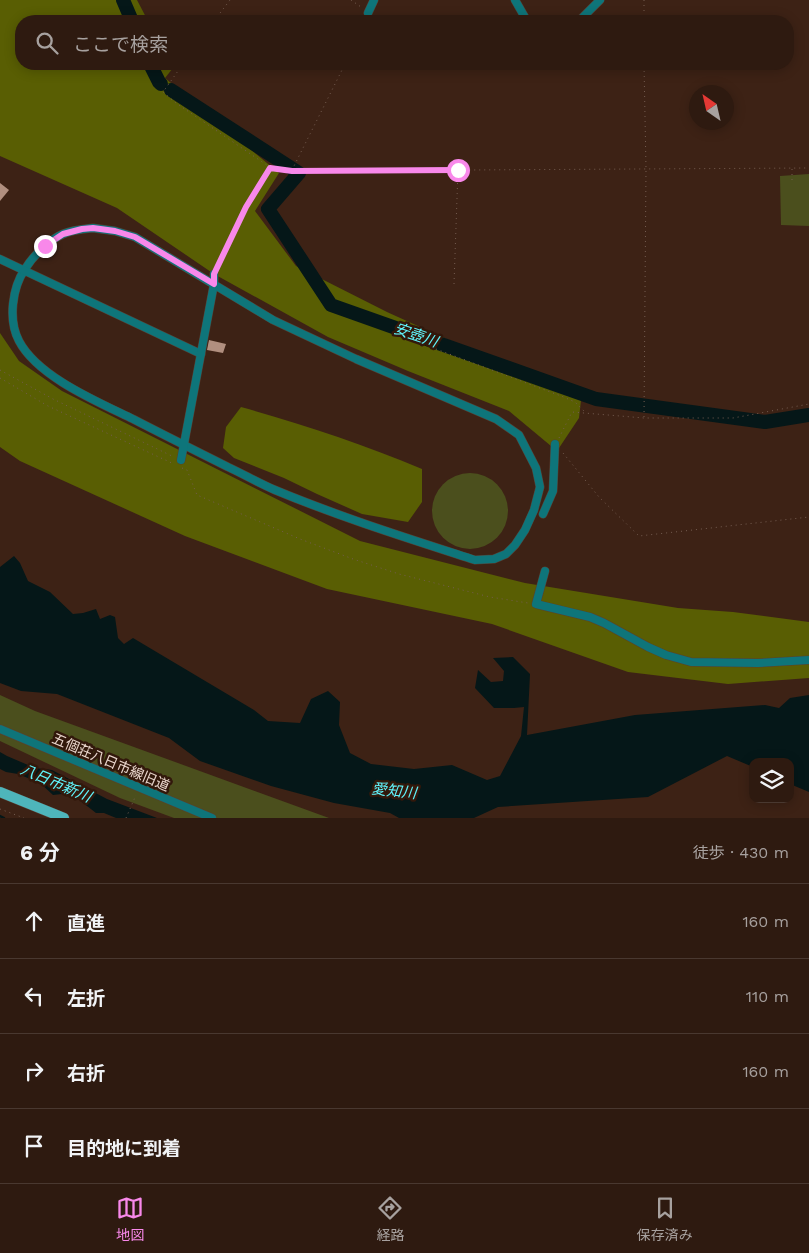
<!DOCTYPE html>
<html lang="ja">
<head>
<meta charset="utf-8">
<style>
  body { margin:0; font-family:"Work Sans","Noto Sans JP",sans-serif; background:#362319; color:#f1f3f6 }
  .controls { position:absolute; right:15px; bottom:15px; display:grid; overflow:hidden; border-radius:10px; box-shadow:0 2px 12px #0003 }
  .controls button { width:45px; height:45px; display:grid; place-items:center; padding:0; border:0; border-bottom:1px solid #493830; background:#2e1a10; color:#f1f3f6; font:25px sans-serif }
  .compass { position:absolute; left:689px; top:85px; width:45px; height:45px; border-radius:50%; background:#2e1a10; box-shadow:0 2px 12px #0003; rotate:326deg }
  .stop { position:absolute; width:15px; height:15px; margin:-11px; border:4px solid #f888ea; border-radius:50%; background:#fff }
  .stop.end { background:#f888ea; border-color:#fff; box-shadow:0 1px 5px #0008 }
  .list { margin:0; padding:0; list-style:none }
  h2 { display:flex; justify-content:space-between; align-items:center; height:65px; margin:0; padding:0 20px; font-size:21px }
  h2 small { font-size:16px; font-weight:400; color:#a7a19f }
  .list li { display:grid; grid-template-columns:32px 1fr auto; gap:15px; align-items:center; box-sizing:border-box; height:75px; padding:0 20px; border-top:1px solid #493830 }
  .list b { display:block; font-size:19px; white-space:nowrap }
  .list em { font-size:16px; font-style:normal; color:#a7a19f }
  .icon { flex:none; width:28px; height:28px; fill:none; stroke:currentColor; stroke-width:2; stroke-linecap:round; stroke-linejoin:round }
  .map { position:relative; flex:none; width:809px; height:818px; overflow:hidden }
  .search { position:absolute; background:#2e1a10; box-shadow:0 2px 12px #0003; left:15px; right:15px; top:15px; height:55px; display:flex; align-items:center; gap:12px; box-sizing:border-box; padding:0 18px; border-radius:20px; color:#a7a19f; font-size:19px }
  .sheet { height:365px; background:#2e1a10 }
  nav { display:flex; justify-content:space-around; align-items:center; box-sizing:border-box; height:70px; border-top:1px solid #493830; background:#2e1a10; font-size:14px; color:#a7a19f }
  nav a { display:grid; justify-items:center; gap:2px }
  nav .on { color:#f888ea }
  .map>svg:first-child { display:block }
  .green { fill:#4b4f1d }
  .forest { fill:#595e03 }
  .water { fill:#051718 }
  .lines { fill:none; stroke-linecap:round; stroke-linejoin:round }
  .stream { stroke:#051718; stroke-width:2.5 }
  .river { stroke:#051718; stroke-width:14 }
  .building { fill:#b18f7f }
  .minor-casing { stroke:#593f33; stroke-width:9 }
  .major-casing { stroke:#593f33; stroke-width:11 }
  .path { stroke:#755d51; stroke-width:1; stroke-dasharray:1 4; stroke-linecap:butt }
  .minor { stroke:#0e757a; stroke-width:8 }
  .major { stroke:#4eb5bb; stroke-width:10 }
  .route { stroke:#f888ea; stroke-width:6 }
  .labels { text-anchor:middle; stroke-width:5; stroke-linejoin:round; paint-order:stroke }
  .street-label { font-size:14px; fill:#ead7ce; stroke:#32180b }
  .water-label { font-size:15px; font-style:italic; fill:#60f5fd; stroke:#32180b }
</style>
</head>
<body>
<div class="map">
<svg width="809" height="818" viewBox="0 0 809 818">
  <rect width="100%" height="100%" fill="#3d2215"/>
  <g class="green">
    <polygon points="809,174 809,226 781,225 780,176"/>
    <circle cx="470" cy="511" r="38"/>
    <polygon points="0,695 35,711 329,818 174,818 120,798 0,741"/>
  </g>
  <g class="forest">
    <polygon points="0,0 137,0 148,21 21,21 21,64 170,64 173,68 165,78 279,173 255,211 296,266 387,312 581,400 579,418 557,451 509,411 408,371 328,337 214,274 117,208 0,156"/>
    <polygon points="0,333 19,361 62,391 360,541 525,583 678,608 733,612 809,622 809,678 728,684 628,672 492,624 327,589 185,536 20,461 0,447"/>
    <path d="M 241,407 C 302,424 363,444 422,469 L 422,502 L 408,522 L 362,514 L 317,494 L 284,478 L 234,458 L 223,448 L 226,427 Z"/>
  </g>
  <g class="water">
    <polygon points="14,556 20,563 28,581 50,592 73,614 83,613 96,609 100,619 110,615 115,617 118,638 124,644 133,638 254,710 268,721 300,723 311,699 328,691 340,702 339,725 350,753 371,764 414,769 452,765 487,780 500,776 521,736 524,707 514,708 494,708 475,688 478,670 491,682 503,681 504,671 493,658 513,657 530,674 527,735 635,715 765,705 779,708 790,698 809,695 809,792 790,784 790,762 753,762 753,767 727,756 648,797 498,807 474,818 399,818 390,813 334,803 271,786 200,761 169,738 57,694 21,691 0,683 0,567"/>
    <polygon points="0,752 7,756 35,768 52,770 107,799 157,818 116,818 104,813 96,813 78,799 62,794 53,795 40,783 18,774 6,772 0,769"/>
  </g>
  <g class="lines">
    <polyline class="stream" points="0,816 4,818"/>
    <g class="river">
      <polyline points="123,0 132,21"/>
      <polyline points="150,64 159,82 161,84"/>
      <polyline points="171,90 299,173 268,209 331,305 596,399 765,422 809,415"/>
    </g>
  </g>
  <g class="building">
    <polygon points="0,183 9,190 0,201"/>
    <polygon points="209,340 226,344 223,353 207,350"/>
  </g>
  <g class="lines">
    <g class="minor-casing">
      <g id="minor">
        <polyline points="515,0 527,21"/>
        <polyline points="368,13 374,0"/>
        <polyline points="579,21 600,0"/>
        <path d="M 93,228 L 115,231 L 135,237 L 273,320 L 356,359 L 496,419 L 519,435 L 536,468 L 540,487 L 534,510 L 525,530 L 515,545 L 506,554 L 494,559 L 475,560 C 407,538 340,517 275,490 C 259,483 243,474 228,467 C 196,451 164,435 133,419 C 98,402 38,377 19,341 C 8,320 12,288 25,269 C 33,256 49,240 63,234 C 72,230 84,229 93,228 Z"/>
        <polyline points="0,259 201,354"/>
        <polyline points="181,460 214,284 214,274"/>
        <polyline points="543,514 553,491 555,444"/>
        <polyline points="545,571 536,604 590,617 604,623 648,647 666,655 691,662 758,663 809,660"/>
        <polyline points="0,729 212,818"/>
      </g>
    </g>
    <g class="major-casing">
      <polyline id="major" points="0,792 64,818"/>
    </g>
    <g class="path">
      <polyline points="351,0 361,7"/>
      <polyline points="644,0 644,21"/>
      <polyline points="214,21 230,0"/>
      <polyline points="183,64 163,92 176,103 271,168 292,171 809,168"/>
      <polyline points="792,169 792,180"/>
      <polyline points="292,170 345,64"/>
      <polyline points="218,266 246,207 270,169"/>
      <polyline points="454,284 458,170"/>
      <polyline points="436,349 561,396 575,402 586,413"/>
      <polyline points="0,370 53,399 174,457"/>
      <polyline points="0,378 48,406 174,464"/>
      <polyline points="644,417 646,169 644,64"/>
      <polyline points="559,438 572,412 644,418 733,418 809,404"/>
      <polyline points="563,453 599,497 639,536 809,517"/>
      <polyline points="182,468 187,470 197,495 300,539 353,559 399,574 490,597 528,603"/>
      <polyline points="0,809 24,818"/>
      <polyline points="126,818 136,795"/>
    </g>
    <use href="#minor" class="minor"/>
    <use href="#major" class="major"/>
  </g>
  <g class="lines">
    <polyline class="route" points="45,246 63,234 82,229 93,228 115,231 135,237 214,284 214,274 246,207 270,168 292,171 458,170"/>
  </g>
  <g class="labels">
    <g class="street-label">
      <text transform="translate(111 762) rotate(23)" y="5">五個荘八日市線旧道</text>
    </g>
    <g class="water-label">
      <text transform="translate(416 335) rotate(19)" y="5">安壺川</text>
      <text transform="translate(56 783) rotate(23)" y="5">八日市新川</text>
      <text transform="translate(394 791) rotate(6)" y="5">愛知川</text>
    </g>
  </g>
</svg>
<div class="controls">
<button><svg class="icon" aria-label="layers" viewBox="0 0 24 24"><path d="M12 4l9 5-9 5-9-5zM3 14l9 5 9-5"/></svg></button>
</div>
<svg class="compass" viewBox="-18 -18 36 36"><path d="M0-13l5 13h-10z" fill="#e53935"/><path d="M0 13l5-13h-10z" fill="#a7a19f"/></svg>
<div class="stop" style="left:458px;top:170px"></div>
<div class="stop end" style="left:45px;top:246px"></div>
<div class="search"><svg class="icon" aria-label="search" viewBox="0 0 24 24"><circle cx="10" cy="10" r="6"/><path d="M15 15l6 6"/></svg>ここで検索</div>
</div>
<section class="sheet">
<h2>6 分<small>徒歩 · 430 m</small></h2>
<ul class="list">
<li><svg class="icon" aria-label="ahead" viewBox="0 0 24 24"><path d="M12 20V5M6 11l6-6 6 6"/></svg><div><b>直進</b></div><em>160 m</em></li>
<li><svg class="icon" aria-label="left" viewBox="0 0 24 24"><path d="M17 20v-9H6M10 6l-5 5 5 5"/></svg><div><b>左折</b></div><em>110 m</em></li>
<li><svg class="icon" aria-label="right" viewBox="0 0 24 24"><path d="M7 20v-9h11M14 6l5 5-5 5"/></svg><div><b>右折</b></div><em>160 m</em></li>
<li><svg class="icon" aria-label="arrive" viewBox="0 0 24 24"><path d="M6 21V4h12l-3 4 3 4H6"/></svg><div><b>目的地に到着</b></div></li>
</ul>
</section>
<nav>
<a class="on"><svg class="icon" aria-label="map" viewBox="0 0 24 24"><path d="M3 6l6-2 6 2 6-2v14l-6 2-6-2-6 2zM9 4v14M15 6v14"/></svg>地図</a>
<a><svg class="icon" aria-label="directions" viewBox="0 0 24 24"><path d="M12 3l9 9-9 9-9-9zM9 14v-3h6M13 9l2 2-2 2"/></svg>経路</a>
<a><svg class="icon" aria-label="saved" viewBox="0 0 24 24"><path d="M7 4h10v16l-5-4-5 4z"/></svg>保存済み</a>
</nav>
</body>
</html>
